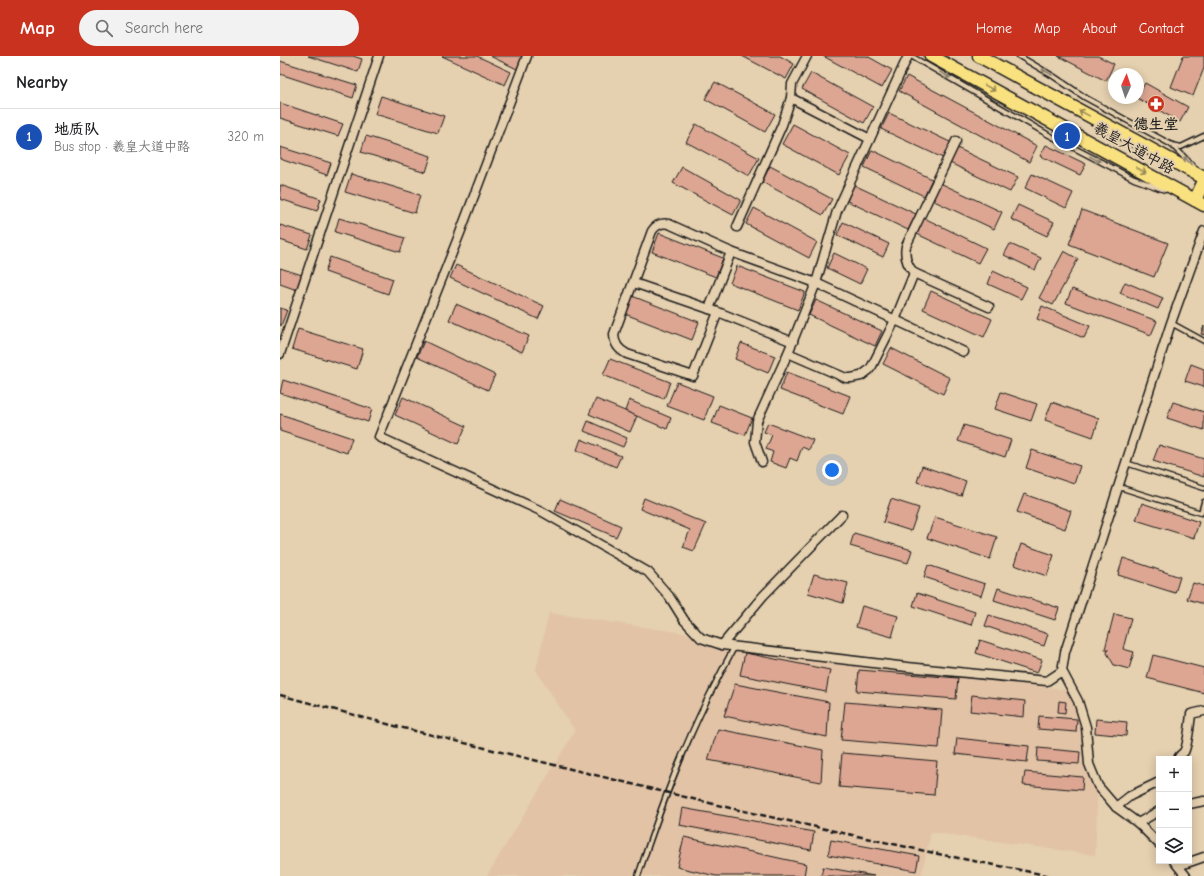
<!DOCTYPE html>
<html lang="en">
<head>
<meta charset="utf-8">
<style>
  body { margin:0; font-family:"Comic Neue","LXGW WenKai TC",sans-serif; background:#f2f2f2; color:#202124 }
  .controls { position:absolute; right:12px; bottom:12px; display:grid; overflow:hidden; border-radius:0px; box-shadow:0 2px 10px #0003 }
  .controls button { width:36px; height:36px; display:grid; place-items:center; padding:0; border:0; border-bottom:1px solid #e0e0e0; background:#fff; color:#202124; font:20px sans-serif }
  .compass { position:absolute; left:828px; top:12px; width:36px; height:36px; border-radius:50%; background:#fff; box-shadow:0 2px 10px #0003; rotate:3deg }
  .you { position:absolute; left:552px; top:414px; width:14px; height:14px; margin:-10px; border:3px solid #fff; border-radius:50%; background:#1a73e8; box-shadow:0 0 0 6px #1a73e833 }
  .badge { display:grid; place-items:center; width:26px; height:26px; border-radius:50%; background:#c8321e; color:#fff; font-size:13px; font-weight:700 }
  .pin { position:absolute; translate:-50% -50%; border:2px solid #fff; box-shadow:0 1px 4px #0006 }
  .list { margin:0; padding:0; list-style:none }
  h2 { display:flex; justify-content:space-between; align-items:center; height:52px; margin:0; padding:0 16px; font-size:17px }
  h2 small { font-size:13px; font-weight:400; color:#757577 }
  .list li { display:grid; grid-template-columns:26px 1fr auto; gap:12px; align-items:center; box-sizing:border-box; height:56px; padding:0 16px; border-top:1px solid #e0e0e0 }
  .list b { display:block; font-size:15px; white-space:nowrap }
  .list p { margin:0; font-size:13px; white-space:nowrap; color:#757577 }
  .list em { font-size:13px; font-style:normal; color:#757577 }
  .icon { flex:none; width:22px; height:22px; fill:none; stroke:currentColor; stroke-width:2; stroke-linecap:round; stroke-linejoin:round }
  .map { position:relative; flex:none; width:924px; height:820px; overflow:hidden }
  header { display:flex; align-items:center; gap:24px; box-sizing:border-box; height:56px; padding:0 20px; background:#c8321e; color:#fff }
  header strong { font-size:19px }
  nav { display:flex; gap:22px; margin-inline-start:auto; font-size:14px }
  .search { width:280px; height:36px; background:#f2f2f2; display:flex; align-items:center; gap:10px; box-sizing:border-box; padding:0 14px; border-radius:22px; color:#757577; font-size:15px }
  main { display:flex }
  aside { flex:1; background:#fff }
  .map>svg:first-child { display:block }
  .built { fill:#e2c3a6 }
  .building { fill:#dca692; stroke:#1c1c1c }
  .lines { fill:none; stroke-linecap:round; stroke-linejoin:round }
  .lane-casing { stroke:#1c1c1c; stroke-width:7 }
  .street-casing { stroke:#1c1c1c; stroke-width:11 }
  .primary-casing { stroke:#1c1c1c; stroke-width:15 }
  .lane { stroke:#e5d0af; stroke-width:4 }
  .street { stroke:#e5d0af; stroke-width:8 }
  .primary { stroke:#fae180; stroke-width:12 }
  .rail { stroke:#1c1c1c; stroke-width:2.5; stroke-dasharray:6 3; stroke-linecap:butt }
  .oneway { stroke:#8b7f6d }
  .oneway2 { stroke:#968853 }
  .labels { text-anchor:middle; stroke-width:4; stroke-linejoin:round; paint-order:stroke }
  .poi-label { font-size:15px; font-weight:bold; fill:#1c1c1c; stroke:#e5d0af }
  .street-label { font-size:15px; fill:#1c1c1c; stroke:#e5d0af }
</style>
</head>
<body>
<header>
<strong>Map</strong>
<div class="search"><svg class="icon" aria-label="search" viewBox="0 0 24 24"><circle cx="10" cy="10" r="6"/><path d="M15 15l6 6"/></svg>Search here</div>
<nav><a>Home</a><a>Map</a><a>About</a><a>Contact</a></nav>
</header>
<main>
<aside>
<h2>Nearby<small></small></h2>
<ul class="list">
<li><span class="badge" style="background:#1a4fb4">1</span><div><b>地质队</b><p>Bus stop · 羲皇大道中路</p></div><em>320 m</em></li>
</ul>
</aside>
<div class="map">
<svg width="924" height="820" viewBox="0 0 924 820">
  <rect width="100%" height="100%" fill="#e5d0af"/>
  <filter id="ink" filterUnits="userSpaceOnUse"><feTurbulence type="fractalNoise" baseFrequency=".025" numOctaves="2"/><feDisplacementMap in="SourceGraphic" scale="8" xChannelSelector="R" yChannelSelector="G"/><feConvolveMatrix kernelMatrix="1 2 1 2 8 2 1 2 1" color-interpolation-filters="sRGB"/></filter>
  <g filter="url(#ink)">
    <polygon class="built" points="269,557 800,636 818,724 815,799 651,776 641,820 207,820 295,675 256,614"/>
    <g class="building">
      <polygon points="28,0 73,0 82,3 78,16"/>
      <polygon points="162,0 197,0 231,16 225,29"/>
      <polygon points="210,0 243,0 237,13"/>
      <polygon points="462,0 500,0 514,8 506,23"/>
      <polygon points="543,0 587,0 612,14 602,32"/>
      <polygon points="778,0 818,0 834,8 826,25"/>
      <polygon points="903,0 924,0 924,12 913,40 891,31"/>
      <polygon points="0,5 77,29 73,42 0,18"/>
      <polygon points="531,17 593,51 584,67 522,33"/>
      <polygon points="627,20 757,90 749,106 619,35"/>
      <polygon points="435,26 495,58 485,76 425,43"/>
      <polygon points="865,27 908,51 900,66 857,42"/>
      <polygon points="101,40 164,60 158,77 95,58"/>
      <polygon points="0,47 63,68 58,80 0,62"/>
      <polygon points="609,57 672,87 665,103 601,73"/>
      <polygon points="416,68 479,102 469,120 406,86"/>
      <polygon points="513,68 570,99 559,119 502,88"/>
      <polygon points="86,80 151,100 146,116 81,96"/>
      <polygon points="766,89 806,108 800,119 760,100"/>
      <polygon points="0,91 51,107 47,119 0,103"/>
      <polygon points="677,92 738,121 730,136 670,107"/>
      <polygon points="592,94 652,123 644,140 584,111"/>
      <polygon points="490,110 552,143 543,159 482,126"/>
      <polygon points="402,111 461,144 453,159 393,127"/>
      <polygon points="71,118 140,139 135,157 65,136"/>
      <polygon points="752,118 793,137 786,152 745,132"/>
      <polygon points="660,127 722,156 714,173 652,144"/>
      <polygon points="0,129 41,143 37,155 0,143"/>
      <polygon points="574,129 636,158 628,174 567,145"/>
      <polygon points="738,149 774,166 767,180 731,163"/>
      <polygon points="474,152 537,186 529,202 466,168"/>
      <polygon points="802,154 888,187 874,221 789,188"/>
      <polygon points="59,162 125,182 120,196 55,176"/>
      <polygon points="644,162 706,192 698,207 637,178"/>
      <polygon points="563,166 609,188 603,201 557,179"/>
      <polygon points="0,169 32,179 27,193 0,184"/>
      <polygon points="379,177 443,202 436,221 372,196"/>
      <polygon points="730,188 761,202 755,214 724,199"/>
      <polygon points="784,195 798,203 773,249 759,242"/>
      <polygon points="554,197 587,213 580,228 547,212"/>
      <polygon points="50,201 113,223 108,238 45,216"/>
      <polygon points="176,209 264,250 258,263 170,222"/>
      <polygon points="457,210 525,236 518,254 450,227"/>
      <polygon points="0,212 22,219 17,234 0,228"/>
      <polygon points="713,215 747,231 741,243 708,228"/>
      <polygon points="845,226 883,242 878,253 840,237"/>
      <polygon points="792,233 877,265 871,279 786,247"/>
      <polygon points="651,235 712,263 704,281 643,253"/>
      <polygon points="352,240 419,266 412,284 345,258"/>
      <polygon points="536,244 602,275 595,290 529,259"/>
      <polygon points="176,248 249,280 242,296 169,264"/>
      <polygon points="762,250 810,270 804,282 757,263"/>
      <polygon points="0,252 7,254 1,270 0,269"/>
      <polygon points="924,270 924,279 921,278"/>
      <polygon points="18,273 83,293 77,313 12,293"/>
      <polygon points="144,285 215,319 208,334 137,301"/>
      <polygon points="461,287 495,300 488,317 455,303"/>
      <polygon points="611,292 670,322 663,338 603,308"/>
      <polygon points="330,303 390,326 384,343 323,319"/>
      <polygon points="911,308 924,313 924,331 905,325"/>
      <polygon points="507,316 570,340 563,358 500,334"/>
      <polygon points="3,324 92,353 88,366 0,337"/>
      <polygon points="397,326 433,340 424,364 387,350"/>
      <polygon points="721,336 757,348 751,365 715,353"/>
      <polygon points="123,341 186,370 178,388 115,359"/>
      <polygon points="316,343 357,360 350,376 309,358"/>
      <polygon points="349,344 391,362 387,373 345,355"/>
      <polygon points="772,346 819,363 813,381 765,364"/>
      <polygon points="893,346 924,356 924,374 887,362"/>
      <polygon points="439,349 472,362 465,379 432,367"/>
      <polygon points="0,358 72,382 67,397 0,375"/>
      <polygon points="308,365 347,382 343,391 304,375"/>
      <polygon points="488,367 533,384 529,394 522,391 517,405 510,402 506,412 490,406 493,396 486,393 492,379 484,376"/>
      <polygon points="684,369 731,384 725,401 678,385"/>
      <polygon points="301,383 341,400 336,411 297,394"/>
      <polygon points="879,389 924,403 924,421 873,405"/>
      <polygon points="752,394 800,410 794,428 746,412"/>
      <polygon points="642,410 686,425 681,440 637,426"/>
      <polygon points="744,438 791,455 785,473 737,456"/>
      <polygon points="364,442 426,468 414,495 403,491 410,474 360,453"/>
      <polygon points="280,443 341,470 336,481 275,455"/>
      <polygon points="611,443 639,452 631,475 603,466"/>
      <polygon points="862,447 919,466 914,482 856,464"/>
      <polygon points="655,461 717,481 710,503 647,482"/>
      <polygon points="574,477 632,494 628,507 570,490"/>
      <polygon points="741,488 774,499 767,520 734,509"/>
      <polygon points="843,502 900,521 895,537 838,519"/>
      <polygon points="648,509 705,528 701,540 644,521"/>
      <polygon points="534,518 568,527 563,547 528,537"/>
      <polygon points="913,527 924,530 924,548 907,543"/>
      <polygon points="718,532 779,552 775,564 714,544"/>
      <polygon points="637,537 695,556 691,569 633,550"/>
      <polygon points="582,550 618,560 612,581 576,571"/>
      <polygon points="834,558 851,562 843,593 854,596 849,613 834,609 827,597 828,593 825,593"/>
      <polygon points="709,559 768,578 764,590 705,570"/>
      <polygon points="700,584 762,604 757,617 696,597"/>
      <polygon points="465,597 550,614 546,636 460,619"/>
      <polygon points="873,599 924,612 924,637 867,622"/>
      <polygon points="579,614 678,622 676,643 577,635"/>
      <polygon points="455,628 549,646 547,681 444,660"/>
      <polygon points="692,639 745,645 744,661 690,655"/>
      <polygon points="779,645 786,646 785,657 778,656"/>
      <polygon points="565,646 662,654 659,692 561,684"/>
      <polygon points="759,660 797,663 796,676 758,673"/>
      <polygon points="816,663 847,666 846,680 815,677"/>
      <polygon points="438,673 543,694 541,726 428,704"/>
      <polygon points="677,682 749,690 747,706 675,698"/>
      <polygon points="758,692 800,696 799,708 757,705"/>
      <polygon points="562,697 657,705 654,739 559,731"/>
      <polygon points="745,716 803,721 802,734 743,729"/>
      <polygon points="402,752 534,776 531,794 399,769"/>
      <polygon points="404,781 526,808 524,820 436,820 397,811"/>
      <polygon points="551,784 639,800 636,815 548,799"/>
      <polygon points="543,811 594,820 541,820"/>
    </g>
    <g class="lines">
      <g class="lane-casing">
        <g id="lane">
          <polyline points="631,0 767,78 854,123 885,134"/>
          <polyline points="739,0 773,20 806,42 892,89 901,91 924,80"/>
          <polyline points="892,89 914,111"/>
          <polyline points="891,267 924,285"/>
          <polyline points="846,407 924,432"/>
          <polyline points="839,431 921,457 924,446"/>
          <path d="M 358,820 C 378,760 399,701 427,644 C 436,626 445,608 455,590"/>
        </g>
      </g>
      <g class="street-casing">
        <g id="street">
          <polyline points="247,0 180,177 99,381 261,455 368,516 389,540 404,564 421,582 442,589 627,611 767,625 782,615"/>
          <polyline points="628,0 557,155 536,227 684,296"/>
          <polyline points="511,42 590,83"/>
          <polyline points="457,171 502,69 511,42 512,28 527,0"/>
          <path d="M 634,217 C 627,209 624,200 626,190 L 676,85"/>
          <polyline points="354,227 438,256 513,286"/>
          <polyline points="429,253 451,196 536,227 508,297 477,365 475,386 482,406"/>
          <path d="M 438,256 L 413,320 L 347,298 C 339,294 334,288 334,278 L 372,175 C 376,169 381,166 389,168 L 451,196"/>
          <polyline points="508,297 566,322 571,322 581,320 589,314 592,310 615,264 634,217 709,251"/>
          <polyline points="0,298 99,0"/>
          <polyline points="442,589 483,540 562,459"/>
          <path d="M 898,703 C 899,699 901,699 904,696 C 908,689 910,666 911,658 L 924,655"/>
          <polyline points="909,748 924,745"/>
          <polyline points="836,751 850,740 879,726"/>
          <polyline points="858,767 879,755"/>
          <polyline points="879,788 858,767 836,751 818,730 809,708 806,671 798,645 782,615 785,596 891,267 924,175"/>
          <polyline points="894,805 906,820"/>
          <polyline points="898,810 924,801"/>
        </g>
      </g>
      <g class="primary-casing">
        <g id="primary">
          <polyline points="651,0 924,149"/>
          <polyline points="699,0 924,122"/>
          <polyline points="915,144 924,125"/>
        </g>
      </g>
      <use href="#lane" class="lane"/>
      <use href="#street" class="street"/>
      <use href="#primary" class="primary"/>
      <polyline class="rail" points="0,639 115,670 450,752 663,799 771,820"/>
    </g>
    <defs><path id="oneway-shaft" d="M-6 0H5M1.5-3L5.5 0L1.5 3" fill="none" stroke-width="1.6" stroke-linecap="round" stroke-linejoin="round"/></defs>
    <g class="oneway">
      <use href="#oneway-shaft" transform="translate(767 16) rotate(-150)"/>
      <use href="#oneway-shaft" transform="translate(665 19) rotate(30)"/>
      <use href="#oneway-shaft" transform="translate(815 103) rotate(28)"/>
      <use href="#oneway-shaft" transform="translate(908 105) rotate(-135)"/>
    </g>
    <g class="oneway2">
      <use href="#oneway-shaft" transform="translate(710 32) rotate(29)"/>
      <use href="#oneway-shaft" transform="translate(804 57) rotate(-151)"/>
      <use href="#oneway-shaft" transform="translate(861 114) rotate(29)"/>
    </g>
  </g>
  <defs>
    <g id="pharmacy-disc" transform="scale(0.9)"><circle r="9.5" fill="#c8321e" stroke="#e5d0af"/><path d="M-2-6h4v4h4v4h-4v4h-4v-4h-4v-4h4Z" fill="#fff"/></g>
  </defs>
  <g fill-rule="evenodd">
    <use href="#pharmacy-disc" x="876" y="48"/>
  </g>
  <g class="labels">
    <g class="poi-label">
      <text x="876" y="73">德生堂</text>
    </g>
    <g class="street-label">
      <text transform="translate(854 92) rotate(29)" y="5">羲皇大道中路</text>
    </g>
  </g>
</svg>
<div class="controls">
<button>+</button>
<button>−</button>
<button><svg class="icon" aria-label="layers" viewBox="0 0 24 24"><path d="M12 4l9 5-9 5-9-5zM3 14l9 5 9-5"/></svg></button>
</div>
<svg class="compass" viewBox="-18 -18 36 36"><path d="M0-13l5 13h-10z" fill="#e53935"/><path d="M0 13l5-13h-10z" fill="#757577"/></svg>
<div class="you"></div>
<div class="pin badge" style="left:787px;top:80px;background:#1a4fb4">1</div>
</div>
</main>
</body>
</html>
